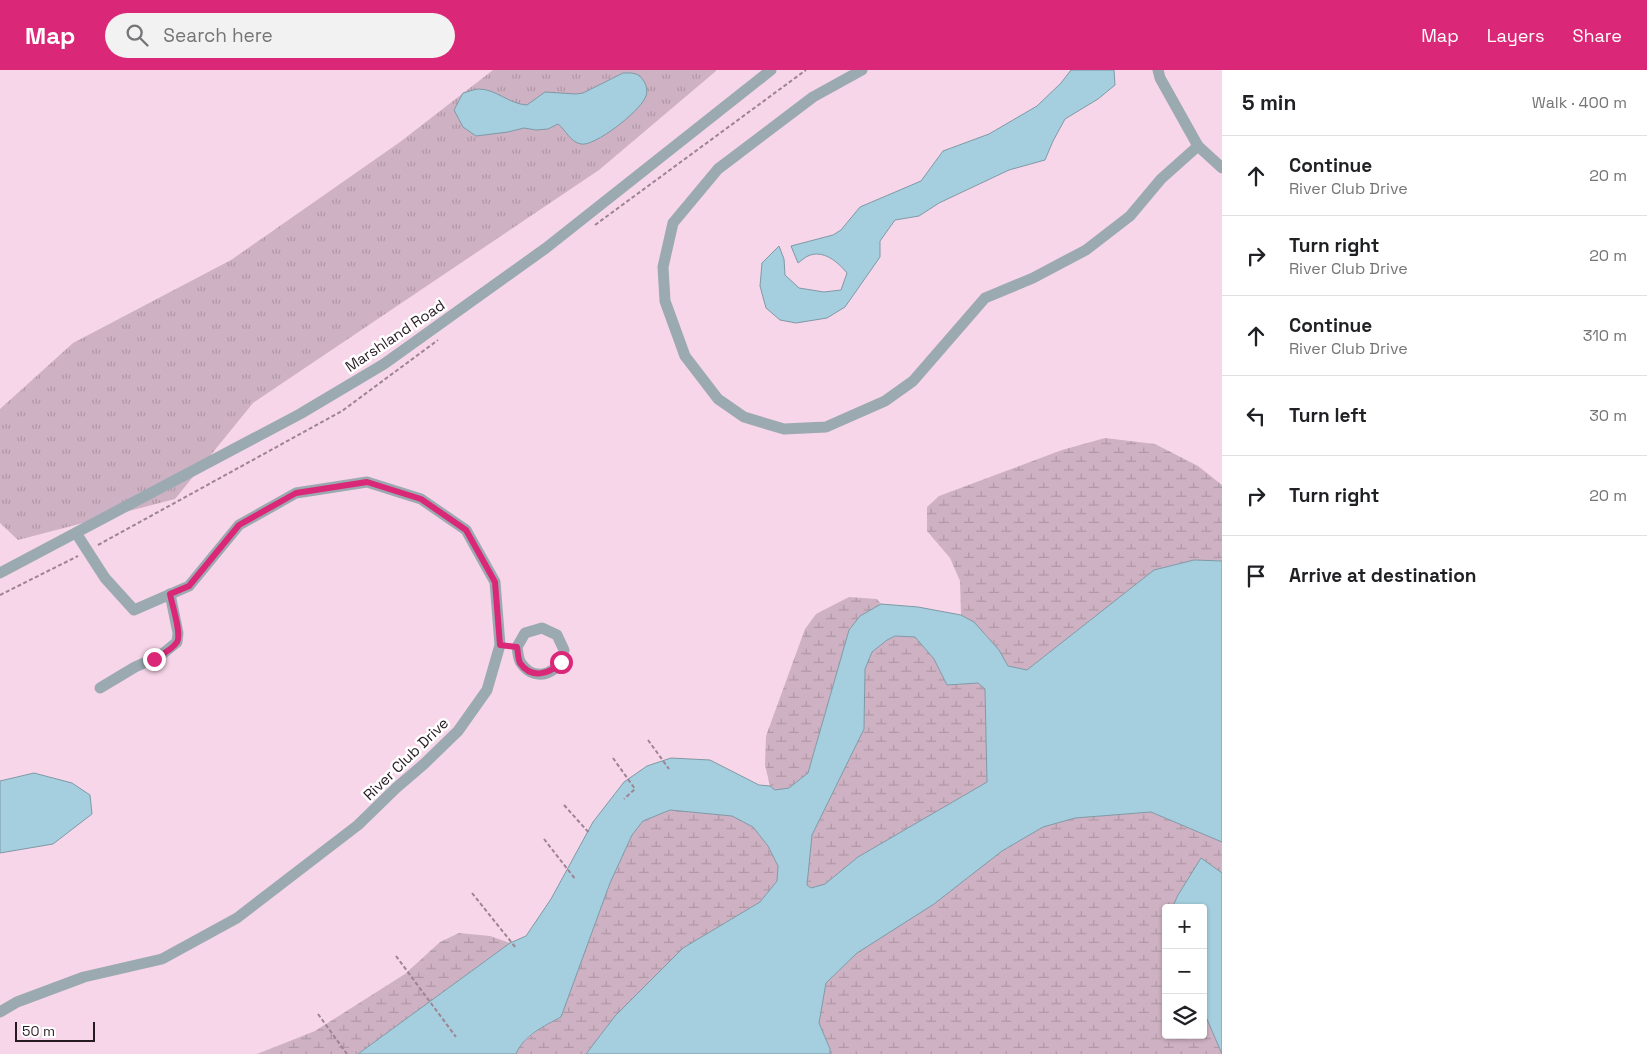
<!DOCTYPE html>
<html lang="en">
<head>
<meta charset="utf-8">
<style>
  body { margin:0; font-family:"Space Grotesk",sans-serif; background:#f2f2f2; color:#202124 }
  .controls { position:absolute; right:15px; bottom:15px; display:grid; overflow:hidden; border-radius:5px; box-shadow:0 1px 4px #0004 }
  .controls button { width:45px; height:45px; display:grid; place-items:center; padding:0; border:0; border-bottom:1px solid #e0e0e0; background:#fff; color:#202124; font:25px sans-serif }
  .scale { position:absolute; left:15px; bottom:12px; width:80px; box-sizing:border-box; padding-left:5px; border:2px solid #271b22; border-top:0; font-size:14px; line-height:18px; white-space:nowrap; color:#271b22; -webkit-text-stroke:4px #fff; paint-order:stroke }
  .stop { position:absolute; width:15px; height:15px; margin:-11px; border:4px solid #db2777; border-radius:50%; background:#fff }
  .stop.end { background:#db2777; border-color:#fff; box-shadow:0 1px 5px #0008 }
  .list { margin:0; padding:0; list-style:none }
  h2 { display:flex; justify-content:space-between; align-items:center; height:65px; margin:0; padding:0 20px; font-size:21px }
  h2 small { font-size:16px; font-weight:400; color:#757577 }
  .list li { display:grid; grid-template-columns:32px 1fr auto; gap:15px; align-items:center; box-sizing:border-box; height:80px; padding:0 20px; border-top:1px solid #e0e0e0 }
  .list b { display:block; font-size:19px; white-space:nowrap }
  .list p { margin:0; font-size:16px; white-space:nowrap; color:#757577 }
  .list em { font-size:16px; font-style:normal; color:#757577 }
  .icon { flex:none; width:28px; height:28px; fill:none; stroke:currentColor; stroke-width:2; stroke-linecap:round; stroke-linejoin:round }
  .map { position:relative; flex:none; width:1222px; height:984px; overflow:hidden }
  header { display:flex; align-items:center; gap:30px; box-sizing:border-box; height:70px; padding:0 25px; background:#db2777; color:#fff }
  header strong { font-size:24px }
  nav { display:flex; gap:28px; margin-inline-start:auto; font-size:18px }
  .search { width:350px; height:45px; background:#f2f2f2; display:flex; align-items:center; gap:12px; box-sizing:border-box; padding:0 18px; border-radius:28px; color:#757577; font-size:19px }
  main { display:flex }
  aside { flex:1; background:#fff }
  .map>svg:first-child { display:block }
  .grass { fill:url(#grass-tufts) }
  .wetland { fill:url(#wetland-marsh) }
  .water { fill:#a5cfde; stroke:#7f99a6; fill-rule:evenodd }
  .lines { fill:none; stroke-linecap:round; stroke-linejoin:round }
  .path { stroke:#9c8492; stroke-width:2; stroke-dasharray:4 2.5; stroke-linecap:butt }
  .minor { stroke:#9aaab0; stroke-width:11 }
  .route { stroke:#db2777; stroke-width:6 }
  .labels { text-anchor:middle; stroke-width:5; stroke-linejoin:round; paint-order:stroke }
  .street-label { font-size:15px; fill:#271b22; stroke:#fff }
</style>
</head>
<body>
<header>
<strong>Map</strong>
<div class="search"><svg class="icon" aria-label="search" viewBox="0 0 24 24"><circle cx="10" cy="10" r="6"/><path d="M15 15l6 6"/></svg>Search here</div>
<nav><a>Map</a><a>Layers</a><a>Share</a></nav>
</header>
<main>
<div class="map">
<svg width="1222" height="984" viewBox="0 0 1222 984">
  <defs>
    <pattern id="grass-tufts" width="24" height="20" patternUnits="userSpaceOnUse" patternTransform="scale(1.25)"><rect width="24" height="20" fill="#ceb1c2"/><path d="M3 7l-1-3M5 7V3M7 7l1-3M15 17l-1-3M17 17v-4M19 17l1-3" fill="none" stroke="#b198a6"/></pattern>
    <pattern id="wetland-marsh" width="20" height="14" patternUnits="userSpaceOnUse" patternTransform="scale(1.25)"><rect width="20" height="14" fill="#ceb1c2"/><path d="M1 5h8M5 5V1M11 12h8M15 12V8" fill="none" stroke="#b198a6"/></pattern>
  </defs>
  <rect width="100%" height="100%" fill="#f8d6e9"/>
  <polygon class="grass" points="493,0 716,0 716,1 599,100 253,333 175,429 18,470 0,453 0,339 73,273 231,190 400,72"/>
  <g class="wetland">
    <path d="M 1105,368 L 1155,374 L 1198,396 L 1222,415 L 1222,491 L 1194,490 L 1154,500 L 1027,600 L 1008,596 C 996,575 982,557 961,545 L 960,511 L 950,488 L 927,461 L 927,437 L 939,426 L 1062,380 Z"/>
    <polygon points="849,527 877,529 881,534 860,546 849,560 808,703 789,718 775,720 770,716 765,695 766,666 805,559 816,544"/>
    <polygon points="895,566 915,567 934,589 947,615 978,613 985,619 987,712 858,787 825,814 811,818 807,815 812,765 864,659 865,599 872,582 887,570"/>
    <polygon points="670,740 732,746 753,757 768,776 778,796 777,811 760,832 683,878 615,946 586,984 516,984 520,975 538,960 561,947 610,813 632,765 643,751"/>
    <polygon points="1151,742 1222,772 1222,803 1201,788 1178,825 1172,838 1166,838 1166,965 1203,965 1203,940 1222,984 830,984 830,979 819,953 826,913 857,883 934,834 1002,781 1043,757 1075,748"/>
    <polygon points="459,863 490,866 510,873 358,984 257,984 315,961 405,904 440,872"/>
  </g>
  <g class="water">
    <path d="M 1071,0 L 1114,0 L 1115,15 L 1098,29 L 1065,49 L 1053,71 L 1045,90 L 1009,100 L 939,133 L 919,146 L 895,150 L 880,171 L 880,187 L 845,237 L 827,248 L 796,253 L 780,250 L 766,238 L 760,216 L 762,193 L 779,176 L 784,189 L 785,205 L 799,218 L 824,222 L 841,220 L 847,203 C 838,192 823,179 808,186 C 805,187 801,191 798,193 L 791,176 L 833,165 L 841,160 L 860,137 L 921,111 L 943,81 L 989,64 L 1037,36 L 1061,13 Z"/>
    <path d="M 623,3 C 631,3 638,2 643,10 C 647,15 648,23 645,28 C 639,42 594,77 581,74 C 570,72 566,60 558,54 L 548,59 L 536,60 L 524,58 L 508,62 L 476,66 L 463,57 L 454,40 L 463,23 C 468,22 474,19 479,19 C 496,19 509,34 527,35 L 545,22 L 576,24 L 583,23 Z"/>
    <path d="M 1194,490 L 1222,491 L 1222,772 L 1151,742 L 1075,748 L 1043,757 L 1002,781 L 934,834 L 857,883 L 826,913 L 819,953 L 830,979 L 830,984 L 586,984 L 615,946 L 683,878 L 760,832 L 777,811 L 778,796 L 768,776 L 753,757 L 732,746 L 670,740 L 643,751 L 632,765 L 610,813 L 561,947 C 544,956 523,966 516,984 L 358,984 L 510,873 L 526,866 L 551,829 L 593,752 L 624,712 L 647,696 L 671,688 L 710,690 L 759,715 L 770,716 L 775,720 L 789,718 L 808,703 L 849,560 L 860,546 L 881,534 L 918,537 L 961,545 L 974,552 L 999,580 L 1008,596 L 1027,600 L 1154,500 ZM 895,566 L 915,567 L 934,589 L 947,615 L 978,613 L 985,619 L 987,712 L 858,787 L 825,814 L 811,818 L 807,815 L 812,765 L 864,659 L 865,599 L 872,582 L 887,570 Z"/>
    <polygon points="34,703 72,713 90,725 92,744 53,774 0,783 0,711"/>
    <polygon points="1201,788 1222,803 1222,984 1203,940 1203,838 1172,838 1178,825"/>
  </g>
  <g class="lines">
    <g class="path">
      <polyline points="595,155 806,0"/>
      <polyline points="98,475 342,341 438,270"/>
      <polyline points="0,525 78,486"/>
      <polyline points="648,670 669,699"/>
      <polyline points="613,688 635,719 624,729"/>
      <polyline points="564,735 590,764"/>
      <polyline points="544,769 576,810"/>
      <polyline points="472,823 516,878"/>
      <polyline points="396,886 456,967"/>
      <polyline points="318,944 347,984"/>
    </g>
    <g class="minor">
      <polyline points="862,0 813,27 718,99 673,153 663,197 665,231 685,286 718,329 744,347 784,359 826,357 885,331 913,311 985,228 1033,208 1086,180 1130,146 1161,109 1198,76"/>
      <polyline points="1158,0 1160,8 1198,76 1222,98"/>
      <polyline points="0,503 300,344 384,294 546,178 771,0"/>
      <path d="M 542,558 L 557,565 L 564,580 C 562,603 535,614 521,593 C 518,589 518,582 517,577 L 525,563 Z"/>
      <polyline points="100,618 135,597 160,586 177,572 178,563 170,524"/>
      <polyline points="0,942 17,932 84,907 162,889 237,848 358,755 396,718 424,694 458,661 487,620 500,575 495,512 466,460 421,429 367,412 296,423 239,455 189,516 134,540 105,508 76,463"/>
    </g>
  </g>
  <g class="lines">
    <path class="route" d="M 154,589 C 161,585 172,580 177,572 C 182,564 172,535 170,524 L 189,516 L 239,455 L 296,423 L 367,412 L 421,429 L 466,460 L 495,512 L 500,575 L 517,577 C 518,582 518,589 520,593 C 531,609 549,605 561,592"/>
  </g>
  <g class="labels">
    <g class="street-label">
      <text transform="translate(395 266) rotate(-34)" y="5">Marshland Road</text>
      <text transform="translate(406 689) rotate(-44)" y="5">River Club Drive</text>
    </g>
  </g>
</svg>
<div class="controls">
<button>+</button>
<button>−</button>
<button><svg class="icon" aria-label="layers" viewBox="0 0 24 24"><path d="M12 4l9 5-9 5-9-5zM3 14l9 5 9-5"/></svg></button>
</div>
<div class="scale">50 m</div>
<div class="stop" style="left:561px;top:592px"></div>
<div class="stop end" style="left:154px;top:589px"></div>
</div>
<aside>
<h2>5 min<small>Walk · 400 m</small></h2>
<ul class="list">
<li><svg class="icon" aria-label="ahead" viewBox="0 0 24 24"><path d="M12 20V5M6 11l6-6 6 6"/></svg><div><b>Continue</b><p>River Club Drive</p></div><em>20 m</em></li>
<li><svg class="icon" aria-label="right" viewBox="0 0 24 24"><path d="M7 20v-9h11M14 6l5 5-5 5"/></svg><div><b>Turn right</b><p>River Club Drive</p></div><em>20 m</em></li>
<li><svg class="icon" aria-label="ahead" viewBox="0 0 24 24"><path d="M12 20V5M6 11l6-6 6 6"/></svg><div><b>Continue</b><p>River Club Drive</p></div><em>310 m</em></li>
<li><svg class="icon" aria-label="left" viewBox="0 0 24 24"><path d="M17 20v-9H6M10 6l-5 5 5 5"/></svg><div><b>Turn left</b></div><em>30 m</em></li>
<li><svg class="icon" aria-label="right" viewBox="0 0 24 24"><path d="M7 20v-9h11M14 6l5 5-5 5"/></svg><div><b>Turn right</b></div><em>20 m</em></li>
<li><svg class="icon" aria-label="arrive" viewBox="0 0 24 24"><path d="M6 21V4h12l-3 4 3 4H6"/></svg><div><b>Arrive at destination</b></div></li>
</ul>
</aside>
</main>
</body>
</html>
